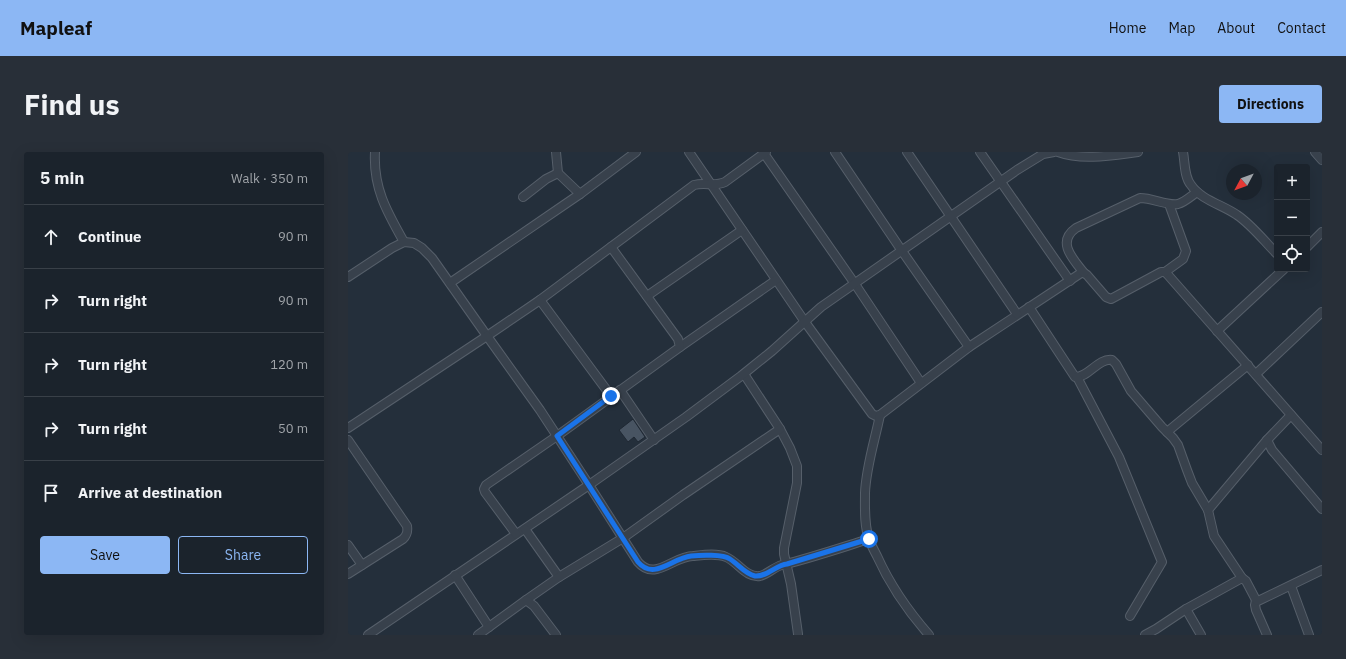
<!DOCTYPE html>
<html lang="en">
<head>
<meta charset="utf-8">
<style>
  body { margin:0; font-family:"IBM Plex Sans",sans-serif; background:#282f38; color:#f1f3f6 }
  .controls { position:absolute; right:12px; top:12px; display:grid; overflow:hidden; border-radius:4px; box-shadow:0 4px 16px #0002 }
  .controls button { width:36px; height:36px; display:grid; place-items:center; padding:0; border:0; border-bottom:1px solid #394048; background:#1b232c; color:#f1f3f6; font:20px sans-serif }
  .compass { position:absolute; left:878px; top:12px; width:36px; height:36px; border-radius:50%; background:#1b232c; box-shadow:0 4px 16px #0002; rotate:229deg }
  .stop { position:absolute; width:12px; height:12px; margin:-9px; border:3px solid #1a73e8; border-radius:50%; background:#fff }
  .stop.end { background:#1a73e8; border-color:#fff; box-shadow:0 1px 4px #0008 }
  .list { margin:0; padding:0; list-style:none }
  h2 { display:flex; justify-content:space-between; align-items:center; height:52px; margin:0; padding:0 16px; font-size:17px }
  h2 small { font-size:13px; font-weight:400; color:#a0a4a9 }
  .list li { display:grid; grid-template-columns:26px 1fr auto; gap:12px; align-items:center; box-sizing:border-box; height:64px; padding:0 16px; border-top:1px solid #394048 }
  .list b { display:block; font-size:15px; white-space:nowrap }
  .list em { font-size:13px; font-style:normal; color:#a0a4a9 }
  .actions { display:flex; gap:8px; padding:12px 16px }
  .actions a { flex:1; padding:9px 0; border:1px solid #8cb7f4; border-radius:4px; text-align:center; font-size:14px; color:#8cb7f4 }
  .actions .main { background:#8cb7f4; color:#111 }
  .icon { flex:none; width:22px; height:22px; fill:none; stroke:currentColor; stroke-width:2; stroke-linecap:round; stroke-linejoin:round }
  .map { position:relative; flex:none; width:974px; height:483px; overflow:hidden; border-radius:4px }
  header { display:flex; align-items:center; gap:24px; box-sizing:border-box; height:56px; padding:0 20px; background:#8cb7f4; color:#111 }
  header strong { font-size:19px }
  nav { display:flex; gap:22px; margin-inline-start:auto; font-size:14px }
  .intro { display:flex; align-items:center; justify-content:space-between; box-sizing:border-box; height:96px; padding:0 24px }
  h1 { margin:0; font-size:28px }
  .button { padding:10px 18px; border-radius:4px; background:#8cb7f4; color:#111; font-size:14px; font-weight:700 }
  main { display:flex; gap:24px; padding:0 24px }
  aside { flex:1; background:#1b232c; border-radius:4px; box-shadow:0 4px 16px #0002 }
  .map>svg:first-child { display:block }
  .building { fill:#485462; stroke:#1f2833 }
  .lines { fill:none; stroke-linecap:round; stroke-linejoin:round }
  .minor-casing { stroke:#565f6a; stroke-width:10 }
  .minor { stroke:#38414c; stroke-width:8 }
  .route { stroke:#1a73e8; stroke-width:5 }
</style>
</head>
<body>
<header>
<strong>Mapleaf</strong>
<nav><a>Home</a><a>Map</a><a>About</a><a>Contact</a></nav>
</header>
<div class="intro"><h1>Find us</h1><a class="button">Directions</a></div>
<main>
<aside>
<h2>5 min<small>Walk · 350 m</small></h2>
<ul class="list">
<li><svg class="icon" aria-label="ahead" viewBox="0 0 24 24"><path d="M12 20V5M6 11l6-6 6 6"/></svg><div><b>Continue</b></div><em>90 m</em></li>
<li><svg class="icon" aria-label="right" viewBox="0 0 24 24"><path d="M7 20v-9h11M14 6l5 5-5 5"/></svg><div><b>Turn right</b></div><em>90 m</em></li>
<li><svg class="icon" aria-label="right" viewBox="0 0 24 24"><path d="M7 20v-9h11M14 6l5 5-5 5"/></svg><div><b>Turn right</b></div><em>120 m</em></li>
<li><svg class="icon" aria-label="right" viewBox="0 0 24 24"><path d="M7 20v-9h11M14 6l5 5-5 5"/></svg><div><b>Turn right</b></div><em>50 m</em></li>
<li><svg class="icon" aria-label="arrive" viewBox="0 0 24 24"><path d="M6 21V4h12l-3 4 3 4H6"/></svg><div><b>Arrive at destination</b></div></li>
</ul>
<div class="actions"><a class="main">Save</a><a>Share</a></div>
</aside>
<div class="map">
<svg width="974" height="483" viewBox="0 0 974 483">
  <rect width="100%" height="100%" fill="#242f3b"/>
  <polygon class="building" points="285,267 297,285 290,290 286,285 280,290 271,278"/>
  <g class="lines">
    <g class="minor-casing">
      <g id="minor">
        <path d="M 27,0 C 25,36 39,60 56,90"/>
        <polyline points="208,0 210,21"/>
        <polyline points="341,0 457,170 524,262 528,264 532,263 621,195 733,121 736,121 739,123 758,145 763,147 813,120 817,120 820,123 974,298"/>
        <polyline points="415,0 507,132 573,231"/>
        <polyline points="487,0 554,99 621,195"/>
        <polyline points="559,0 669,162"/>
        <polyline points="632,0 722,129"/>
        <path d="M 710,0 C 734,9 766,3 790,0"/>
        <path d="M 835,0 C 837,10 836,25 843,33 C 853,48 875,53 889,63 C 904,73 916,89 929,102"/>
        <polyline points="967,0 974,8"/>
        <polyline points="175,45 198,27 210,21 232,42"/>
        <polyline points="959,95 974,80"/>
        <polyline points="817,120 835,107 838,99 821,52"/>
        <path d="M 736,121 C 725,107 708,90 728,76 L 792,46 C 805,46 819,54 830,52 C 837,50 843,44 849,40"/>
        <path d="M 0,125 L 44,96 L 56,90 L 66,91 L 74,96 L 84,106 L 139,184 L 192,148 L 346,33 C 358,30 366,35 377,30 L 418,0"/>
        <polyline points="102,131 232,42 288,0"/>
        <polyline points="299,144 394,78"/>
        <polyline points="192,148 263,244"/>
        <path d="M 681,155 L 727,225 C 740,226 750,206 764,208 L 768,212 L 783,239 L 814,275 L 825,286 L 830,293 L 839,318 L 844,331 L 860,358 L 866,384 L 894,426"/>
        <polyline points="869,179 936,117"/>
        <polyline points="332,195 428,128"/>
        <polyline points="396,222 432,277 442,296 449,314 449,331 436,396 436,402 443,432 450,482"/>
        <polyline points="908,222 974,160"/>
        <polyline points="729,225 771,305 814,410 782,464"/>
        <polyline points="272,238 306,288"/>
        <path d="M 532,263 C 527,288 518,315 517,341 C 517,356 516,373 521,387 C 523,393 526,398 529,404 C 542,433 560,459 581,483"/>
        <polyline points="943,263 919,288 924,298 974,357"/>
        <polyline points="0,276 139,184 192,258 241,333 20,483"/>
        <polyline points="819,280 900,213"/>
        <path d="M 0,288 L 59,374 C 60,380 59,383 55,387 L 0,422"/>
        <polyline points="860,358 919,288"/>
        <polyline points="177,377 211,425"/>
        <polyline points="168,382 137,340 136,337 138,333 209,284 332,195 330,187 263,95"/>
        <path d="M 521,387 C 492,396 463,406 434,413 C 426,415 420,422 412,424 C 398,426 390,410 378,405 C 369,401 355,403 345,404 C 325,404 307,430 290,410 L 241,333 L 338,265 L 393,224 L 424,199 L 473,155 L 669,18 L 695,2 L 706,0"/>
        <polyline points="0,393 14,413"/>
        <polyline points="107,423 141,475"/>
        <polyline points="943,434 961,483"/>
        <polyline points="178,448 211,425 275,386 335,343 432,277"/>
        <polyline points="908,448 907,453 908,458 919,483"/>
        <polyline points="838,457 853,483"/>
        <polyline points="130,483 178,448 186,454 208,483"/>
        <polyline points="797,483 808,477 838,457 894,426 898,429 908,448 910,449 974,418"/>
      </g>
    </g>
    <use href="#minor" class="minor"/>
  </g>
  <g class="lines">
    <path class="route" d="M 263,244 L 209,284 L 290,410 C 306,429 324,406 343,404 C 352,403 375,402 382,407 C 390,412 397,422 407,424 C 419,425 428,413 439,412 L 521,387"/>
  </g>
</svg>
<div class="controls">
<button>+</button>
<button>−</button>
<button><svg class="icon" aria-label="locate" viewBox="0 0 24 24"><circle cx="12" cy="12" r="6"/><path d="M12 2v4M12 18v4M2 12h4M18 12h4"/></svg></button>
</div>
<svg class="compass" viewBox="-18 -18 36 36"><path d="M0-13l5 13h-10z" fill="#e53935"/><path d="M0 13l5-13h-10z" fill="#a0a4a9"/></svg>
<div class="stop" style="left:521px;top:387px"></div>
<div class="stop end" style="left:263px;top:244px"></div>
</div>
</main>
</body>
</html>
